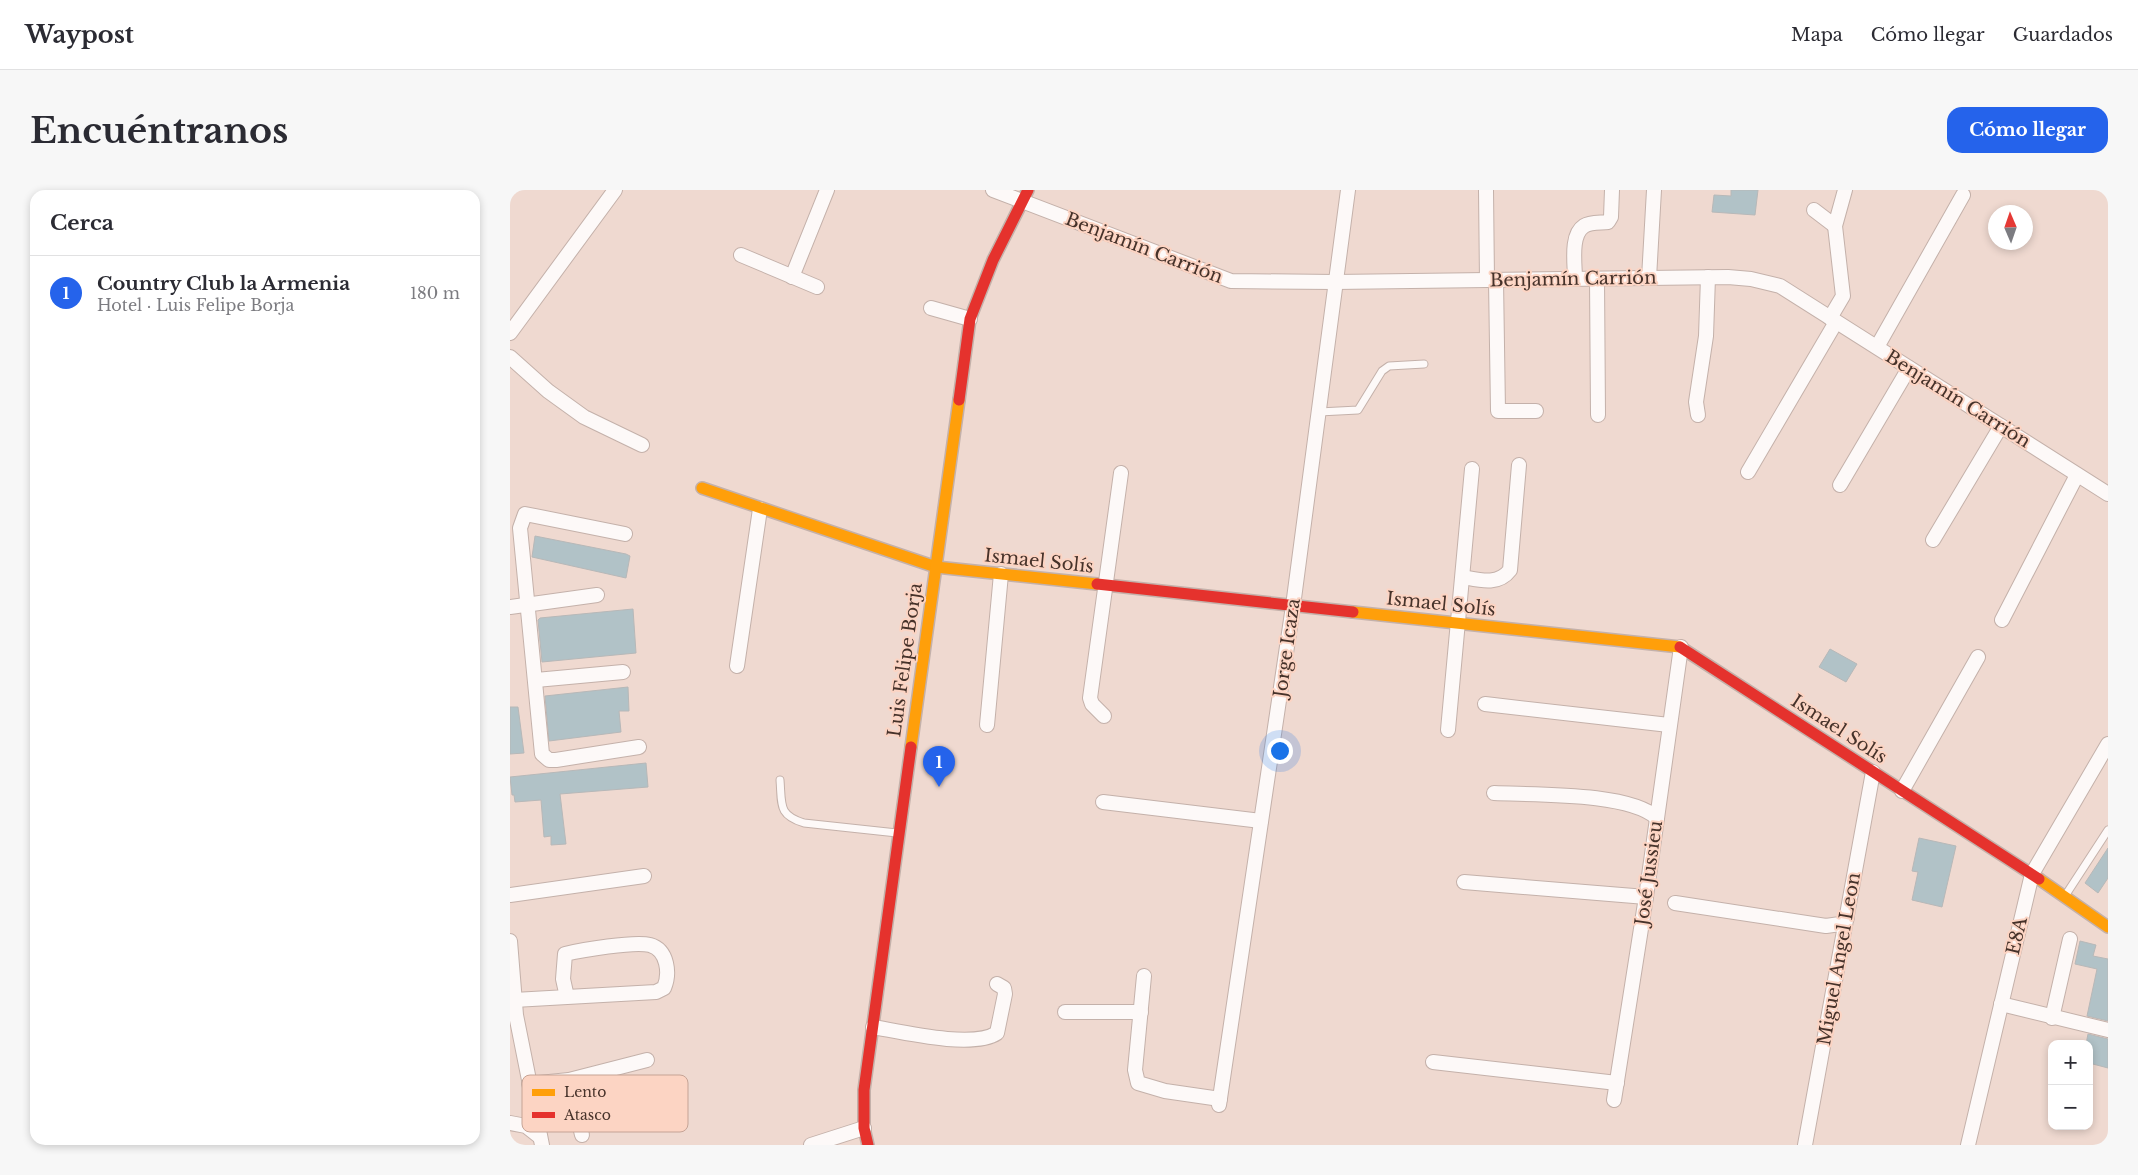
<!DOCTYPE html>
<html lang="es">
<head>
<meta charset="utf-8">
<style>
  body { margin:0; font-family:"Libre Baskerville",serif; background:#f7f7f7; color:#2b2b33 }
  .controls { position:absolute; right:15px; bottom:15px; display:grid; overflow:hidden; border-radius:10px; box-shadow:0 2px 8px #0003 }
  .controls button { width:45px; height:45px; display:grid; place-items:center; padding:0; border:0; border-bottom:1px solid #e1e1e2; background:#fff; color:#2b2b33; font:25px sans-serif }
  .compass { position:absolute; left:1478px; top:15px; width:45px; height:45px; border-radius:50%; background:#fff; box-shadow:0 2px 8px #0003; rotate:358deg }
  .you { position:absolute; left:769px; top:560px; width:18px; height:18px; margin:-12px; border:4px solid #fff; border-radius:50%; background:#1a73e8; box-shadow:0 0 0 8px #1a73e833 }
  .badge { display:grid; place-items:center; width:32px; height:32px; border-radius:50%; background:#2563eb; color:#fff; font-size:16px; font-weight:700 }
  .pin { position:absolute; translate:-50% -41px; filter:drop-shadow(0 1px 2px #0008) }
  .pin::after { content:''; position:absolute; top:26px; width:18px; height:15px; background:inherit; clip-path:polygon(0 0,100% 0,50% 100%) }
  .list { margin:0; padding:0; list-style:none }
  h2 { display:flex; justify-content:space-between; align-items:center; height:65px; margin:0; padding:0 20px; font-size:21px }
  h2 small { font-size:16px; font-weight:400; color:#7c7c81 }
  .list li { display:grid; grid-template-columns:32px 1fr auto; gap:15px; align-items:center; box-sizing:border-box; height:75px; padding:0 20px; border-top:1px solid #e1e1e2 }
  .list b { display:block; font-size:19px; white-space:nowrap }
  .list p { margin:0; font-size:16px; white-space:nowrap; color:#7c7c81 }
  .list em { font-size:16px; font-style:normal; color:#7c7c81 }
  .map { position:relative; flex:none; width:1598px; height:955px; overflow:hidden; border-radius:15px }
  header { display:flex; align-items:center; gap:30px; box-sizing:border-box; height:70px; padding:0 25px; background:#fff; border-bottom:1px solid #e1e1e2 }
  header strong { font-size:24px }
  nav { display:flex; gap:28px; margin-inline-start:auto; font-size:18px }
  .intro { display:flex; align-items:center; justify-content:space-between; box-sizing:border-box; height:120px; padding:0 30px }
  h1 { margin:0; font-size:35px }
  .button { padding:12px 22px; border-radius:15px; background:#2563eb; color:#fff; font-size:18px; font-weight:700 }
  main { display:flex; gap:30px; padding:0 30px }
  aside { flex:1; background:#fff; border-radius:15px; box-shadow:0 2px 8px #0003 }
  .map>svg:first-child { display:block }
  .building { fill:#b1c2c7; stroke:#b7b8b8 }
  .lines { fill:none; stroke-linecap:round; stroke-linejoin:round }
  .lane-casing { stroke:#c4b1aa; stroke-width:9 }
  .street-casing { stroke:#c4b1aa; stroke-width:16 }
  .slow-casing { stroke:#c4b1aa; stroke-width:14 }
  .jam-casing { stroke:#c4b1aa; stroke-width:14 }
  .lane { stroke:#fdf9f8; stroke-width:7 }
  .street { stroke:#fdf9f8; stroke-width:14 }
  .slow { stroke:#ff9f0a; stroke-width:11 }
  .jam { stroke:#e5322d; stroke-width:11 }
  .labels { text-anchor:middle; stroke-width:4; stroke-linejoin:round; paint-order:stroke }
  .street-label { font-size:18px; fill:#46322a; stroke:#fcd4c3 }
  .key { fill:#fcd4c3; stroke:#c5a395; stroke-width:1 }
  .key-label { font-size:14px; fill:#46322a }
</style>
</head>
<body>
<header>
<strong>Waypost</strong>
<nav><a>Mapa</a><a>Cómo llegar</a><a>Guardados</a></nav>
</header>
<div class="intro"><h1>Encuéntranos</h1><a class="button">Cómo llegar</a></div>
<main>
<aside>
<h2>Cerca<small></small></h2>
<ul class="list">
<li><span class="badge">1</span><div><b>Country Club la Armenia</b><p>Hotel · Luis Felipe Borja</p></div><em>180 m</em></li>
</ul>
</aside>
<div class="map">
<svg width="1598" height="955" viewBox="0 0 1598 955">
  <rect width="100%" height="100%" fill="#efd9d0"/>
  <g class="building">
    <polygon points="1221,0 1248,0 1245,25 1202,22 1204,5 1221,6"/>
    <polygon points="25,346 116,364 120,366 116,388 22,367"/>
    <polygon points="123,419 126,463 32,472 28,430 30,428"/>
    <polygon points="1320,459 1347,474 1336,492 1309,477"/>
    <polygon points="118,497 119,521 109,521 111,542 39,551 35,506"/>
    <polygon points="0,517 8,517 14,563 0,564"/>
    <polygon points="136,573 138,597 50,604 56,654 41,655 41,646 34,647 31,610 5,612 4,605 2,605 0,587"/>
    <polygon points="1409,648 1446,656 1432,717 1402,710 1408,682 1402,681"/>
    <polygon points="1598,658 1598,688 1588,703 1575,693"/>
    <polygon points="1570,751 1586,755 1583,766 1598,769 1598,831 1577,826 1587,779 1565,774"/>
    <polygon points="1578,844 1598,849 1598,878 1579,873 1579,854 1576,854"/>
  </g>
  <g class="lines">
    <g class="lane-casing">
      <g id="lane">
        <polyline points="809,222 848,220 872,181 879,176 914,174"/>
        <path d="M 270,590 C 272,615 268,625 294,633 L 387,643"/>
        <polyline points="1555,706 1598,640"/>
      </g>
    </g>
    <g class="street-casing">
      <g id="street">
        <polyline points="483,0 721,91 825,92 1218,87 1241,89 1270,96 1598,304"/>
        <polyline points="976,0 977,90"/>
        <polyline points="1304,20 1325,36"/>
        <polyline points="231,65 307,97"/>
        <polyline points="282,87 317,0"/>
        <polyline points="1139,88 1144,0"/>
        <path d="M 1065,89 C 1065,74 1060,45 1074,36 C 1080,32 1091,33 1098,32 L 1101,27 L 1102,0"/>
        <polyline points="1087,89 1088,225"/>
        <polyline points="986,90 988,221 1026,221"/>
        <polyline points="421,118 460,129"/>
        <polyline points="1320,128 1333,106 1325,36 1335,0"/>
        <polyline points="0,143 105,0"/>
        <polyline points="1367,157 1453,5"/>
        <polyline points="0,167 38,201 74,227 132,255"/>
        <polyline points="1188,225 1186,212 1196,146 1198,87"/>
        <polyline points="1238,282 1326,132"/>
        <polyline points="1330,295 1399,178"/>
        <polyline points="115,344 15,324 10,338 32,564 39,570 46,570 129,557"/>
        <polyline points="1423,350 1491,236"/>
        <path d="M 953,387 C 969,390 988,396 1000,380 L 1009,275"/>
        <polyline points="0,417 87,405"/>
        <polyline points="1492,430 1567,285"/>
        <polyline points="227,476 250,319"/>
        <polyline points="26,490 113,482"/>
        <polyline points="975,514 1159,535"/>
        <polyline points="594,526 582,514 580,508 611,283"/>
        <polyline points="477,535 491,384"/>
        <polyline points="938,540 962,279"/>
        <polyline points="1392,601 1468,467"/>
        <path d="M 984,603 C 1024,605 1119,602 1147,628"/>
        <polyline points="593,612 751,631"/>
        <polyline points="954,692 1136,707"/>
        <polyline points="0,705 134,686"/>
        <polyline points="1165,713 1316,736 1330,734 1337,728"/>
        <polyline points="0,751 6,825 32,955"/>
        <polyline points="634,786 625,880 628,893 655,901 710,909"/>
        <path d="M 4,810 L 146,802 L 154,798 C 160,784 158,760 140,755 C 124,751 72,760 55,764 L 53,789 L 57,807"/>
        <polyline points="1491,814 1598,840"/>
        <polyline points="555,822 631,822"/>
        <polyline points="1542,828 1560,749"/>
        <path d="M 363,837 C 392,842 463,859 487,843 L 495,804 L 494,798 L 487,794"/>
        <polyline points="923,872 1107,893"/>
        <polyline points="59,890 72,945"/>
        <polyline points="19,894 59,890 137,870"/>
        <polyline points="1104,910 1136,707 1171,457"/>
        <polyline points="709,915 783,416 838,0"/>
        <polyline points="0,933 16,936 30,947"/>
        <polyline points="301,955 354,938"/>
        <polyline points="1295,955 1363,582"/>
        <polyline points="1458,955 1522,684 1598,554"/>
      </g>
    </g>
    <g class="slow-casing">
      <g id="slow">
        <polyline points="192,298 426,377 587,394"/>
        <polyline points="843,422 1170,457"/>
        <polyline points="401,557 449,210"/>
        <polyline points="1529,689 1598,737"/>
      </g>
    </g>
    <g class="jam-casing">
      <g id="jam">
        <polyline points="449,210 460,129 483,70 518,0"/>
        <polyline points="587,394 843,422"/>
        <polyline points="1170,457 1529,689"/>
        <polyline points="358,955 354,938 354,900 401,557"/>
      </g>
    </g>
    <use href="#lane" class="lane"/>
    <use href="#street" class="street"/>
    <use href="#slow" class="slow"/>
    <use href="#jam" class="jam"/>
  </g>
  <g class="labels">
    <g class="street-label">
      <text transform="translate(634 58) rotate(21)" y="6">Benjamín Carrión</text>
      <text transform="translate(1063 89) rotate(-1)" y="6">Benjamín Carrión</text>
      <text transform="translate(1448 209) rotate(32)" y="6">Benjamín Carrión</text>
      <text transform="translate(529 371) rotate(6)" y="6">Ismael Solís</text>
      <text transform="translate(931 414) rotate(6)" y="6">Ismael Solís</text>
      <text transform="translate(777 458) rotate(-82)" y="6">Jorge Icaza</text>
      <text transform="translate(395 470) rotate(-82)" y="6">Luis Felipe Borja</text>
      <text transform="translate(1329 539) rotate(33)" y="6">Ismael Solís</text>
      <text transform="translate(1139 683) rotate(-82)" y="6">José Jussieu</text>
      <text transform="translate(1507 746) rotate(-77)" y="6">E8A</text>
      <text transform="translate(1329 769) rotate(-80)" y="6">Miguel Angel Leon</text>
    </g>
  </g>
  <rect x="12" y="885" width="166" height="57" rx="8" class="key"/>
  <rect x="22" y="899" width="23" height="7" fill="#ff9f0a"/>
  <rect x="22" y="922" width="23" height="6" fill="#e5322d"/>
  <g class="key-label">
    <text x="54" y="907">Lento</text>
    <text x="54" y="930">Atasco</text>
  </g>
</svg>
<div class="controls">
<button>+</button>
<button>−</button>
</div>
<svg class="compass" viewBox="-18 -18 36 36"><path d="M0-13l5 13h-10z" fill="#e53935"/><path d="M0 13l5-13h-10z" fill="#7c7c81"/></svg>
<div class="you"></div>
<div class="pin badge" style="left:429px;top:597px">1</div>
</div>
</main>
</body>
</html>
